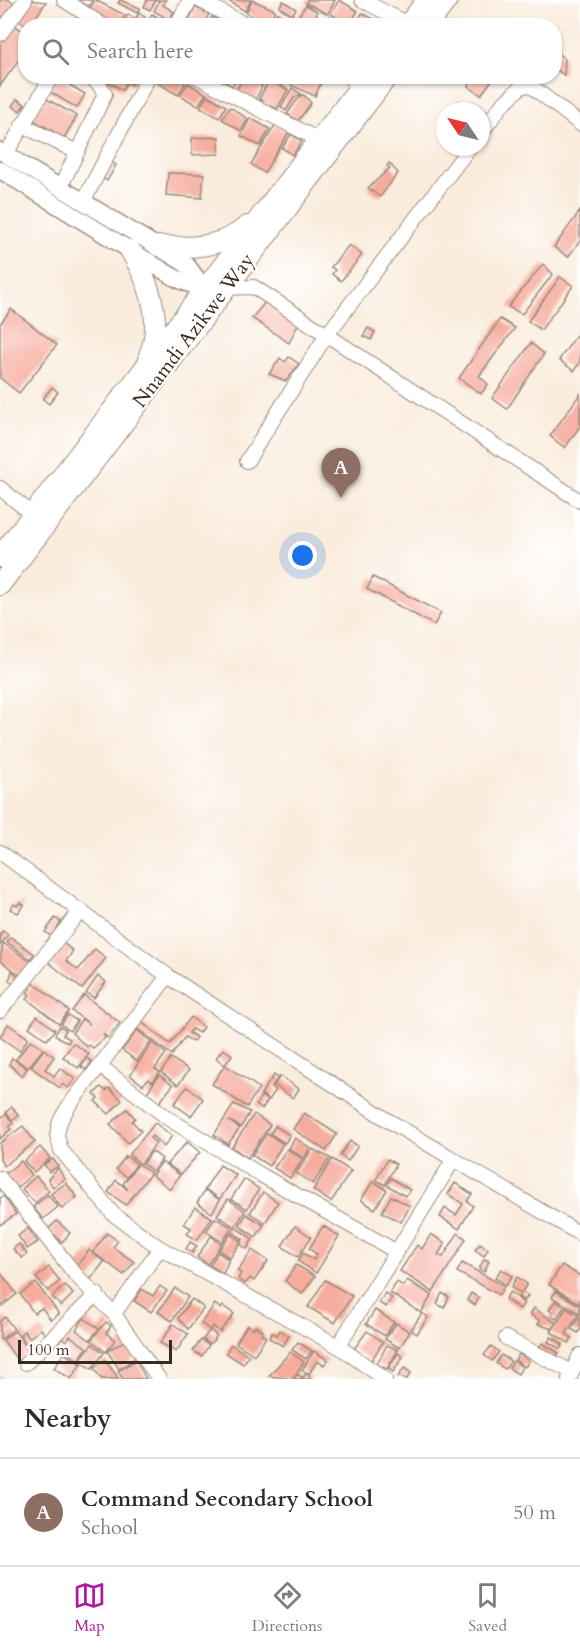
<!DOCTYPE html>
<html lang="en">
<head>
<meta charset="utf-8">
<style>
  body { margin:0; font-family:Cardo,serif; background:#f7f7f7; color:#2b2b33 }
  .compass { position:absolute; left:436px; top:102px; width:54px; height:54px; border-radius:50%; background:#fff; box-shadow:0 2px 4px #0004; rotate:305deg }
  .scale { position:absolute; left:18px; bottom:15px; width:154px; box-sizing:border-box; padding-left:6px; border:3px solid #3b2a1e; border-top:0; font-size:16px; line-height:21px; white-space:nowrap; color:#3b2a1e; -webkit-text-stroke:4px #fff; paint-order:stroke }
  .you { position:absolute; left:303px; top:556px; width:21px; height:21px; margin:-15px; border:4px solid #fff; border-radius:50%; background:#1a73e8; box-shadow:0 0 0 9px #1a73e833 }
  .badge { display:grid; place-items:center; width:39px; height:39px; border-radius:50%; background:#b5179e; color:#fff; font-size:20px; font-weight:700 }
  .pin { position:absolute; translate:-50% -50px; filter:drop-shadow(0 2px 3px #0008) }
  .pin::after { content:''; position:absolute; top:32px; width:21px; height:18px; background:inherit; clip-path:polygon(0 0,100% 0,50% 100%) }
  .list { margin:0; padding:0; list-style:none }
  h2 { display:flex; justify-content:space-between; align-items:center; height:78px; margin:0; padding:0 24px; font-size:26px }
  h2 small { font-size:20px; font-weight:400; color:#7c7c81 }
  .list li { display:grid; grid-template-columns:39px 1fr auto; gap:18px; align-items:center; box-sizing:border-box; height:108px; padding:0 24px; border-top:2px solid #e1e1e2 }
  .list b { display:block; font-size:22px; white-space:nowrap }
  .list p { margin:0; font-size:20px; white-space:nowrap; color:#7c7c81 }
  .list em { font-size:20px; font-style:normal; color:#7c7c81 }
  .icon { flex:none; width:33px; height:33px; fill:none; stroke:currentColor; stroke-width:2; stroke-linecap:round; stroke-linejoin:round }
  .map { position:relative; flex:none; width:580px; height:1379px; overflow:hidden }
  .search { position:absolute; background:#fff; box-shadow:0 2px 4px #0004; left:18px; right:18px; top:18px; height:66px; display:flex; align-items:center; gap:15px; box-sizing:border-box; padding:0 21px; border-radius:24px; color:#7c7c81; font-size:22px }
  .sheet { height:186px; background:#fff }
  nav { display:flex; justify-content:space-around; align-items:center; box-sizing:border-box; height:84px; border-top:2px solid #e1e1e2; background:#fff; font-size:16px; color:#7c7c81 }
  nav a { display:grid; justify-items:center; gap:3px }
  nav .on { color:#b5179e }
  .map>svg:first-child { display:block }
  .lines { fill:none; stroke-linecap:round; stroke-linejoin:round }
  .stream { stroke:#55aed2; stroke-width:3 }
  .building { fill:#f6ab9c }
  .minor-casing { stroke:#9a8b7d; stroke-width:16 }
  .major-casing { stroke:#9a8b7d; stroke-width:19 }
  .highway-casing { stroke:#9a8b7d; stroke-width:22 }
  .minor { stroke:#fff; stroke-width:14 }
  .major { stroke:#fff; stroke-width:16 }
  .highway { stroke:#fff; stroke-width:20 }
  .labels { text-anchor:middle; stroke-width:4.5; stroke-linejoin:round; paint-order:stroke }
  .street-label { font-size:20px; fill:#3b2a1e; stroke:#fff }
</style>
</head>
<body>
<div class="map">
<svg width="580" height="1379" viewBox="0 0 580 1379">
  <rect width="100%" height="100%" fill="#fff"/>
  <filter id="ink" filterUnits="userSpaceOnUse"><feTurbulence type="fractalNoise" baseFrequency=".0167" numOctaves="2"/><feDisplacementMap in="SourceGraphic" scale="12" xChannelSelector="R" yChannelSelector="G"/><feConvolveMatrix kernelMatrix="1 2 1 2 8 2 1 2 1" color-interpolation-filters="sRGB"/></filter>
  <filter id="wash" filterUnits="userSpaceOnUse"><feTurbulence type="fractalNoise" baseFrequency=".008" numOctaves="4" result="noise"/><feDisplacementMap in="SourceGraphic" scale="24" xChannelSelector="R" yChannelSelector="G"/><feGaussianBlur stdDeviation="1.35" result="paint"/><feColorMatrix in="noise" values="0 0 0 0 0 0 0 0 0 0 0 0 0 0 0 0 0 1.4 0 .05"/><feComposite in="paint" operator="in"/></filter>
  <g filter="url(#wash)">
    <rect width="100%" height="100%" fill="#f9ecdc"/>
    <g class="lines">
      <polyline class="stream" points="0,1377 1,1379"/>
    </g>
    <g id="blocks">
      <g class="building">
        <polygon points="0,0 9,0 15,5 5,18 0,14"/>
        <polygon points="29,0 46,2 30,26 27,26 16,18"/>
        <polygon points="75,0 92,0 88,8"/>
        <polygon points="95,0 125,15 118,26 89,10"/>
        <polygon points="120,0 140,8 137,13 118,3"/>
        <polygon points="147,0 156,0 150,10 144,7"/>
        <polygon points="157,0 166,0 163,5 174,12 169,20 154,11 159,1"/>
        <polygon points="227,0 251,0 245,11"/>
        <polygon points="252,0 275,10 268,24 246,13"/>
        <polygon points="307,0 335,0 328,14 306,3"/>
        <polygon points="339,0 358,11 349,25 331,14"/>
        <polygon points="283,1 296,9 292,15 279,7"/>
        <polygon points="306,5 318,12 309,26 296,19"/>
        <polygon points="195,7 209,14 203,26 186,26"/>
        <polygon points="139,13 145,17 139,26 131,26"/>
        <polygon points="277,13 291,21 289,26 269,26"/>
        <polygon points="362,13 378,21 375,26 355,26"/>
        <polygon points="128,14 134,18 129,26 121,26"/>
        <polygon points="152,14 165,22 162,26 145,26"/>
        <polygon points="329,16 346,26 332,26 326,22"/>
        <polygon points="212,17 218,20 215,26 208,26"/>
        <polygon points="12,24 26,33 26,61 21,57 0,86 0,40"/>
        <polygon points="554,51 565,59 564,75 554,68"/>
        <polygon points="96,76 113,76 126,83 123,90"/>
        <polygon points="117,76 137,76 132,85"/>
        <polygon points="159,76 175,76 185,83 178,95 156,82"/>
        <polygon points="217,76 237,76 232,86"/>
        <polygon points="244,76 262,86 256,99 236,91"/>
        <polygon points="270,76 286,76 288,78 283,85"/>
        <polygon points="296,76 324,76 315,96 291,85"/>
        <polygon points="476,76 495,76 481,95 468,86"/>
        <polygon points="58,78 85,94 77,108 50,92"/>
        <polygon points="269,80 288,90 277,109 271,106 269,110 260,105 263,101 259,99"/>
        <polygon points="188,83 206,94 198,106 180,95"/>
        <polygon points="292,88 301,94 294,98 286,111 281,107"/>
        <polygon points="207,95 226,106 219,118 200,107"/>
        <polygon points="304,95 311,103 298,121 287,114 300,96"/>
        <polygon points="45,98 77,116 64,138 32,119"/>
        <polygon points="17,99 25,104 20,111 12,106"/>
        <polygon points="459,101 470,111 452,109"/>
        <polygon points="230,107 248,119 241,131 222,119"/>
        <polygon points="250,118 270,129 260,146 241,136"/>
        <polygon points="276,124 289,132 264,173 251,164"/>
        <polygon points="291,134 302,141 293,155 282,148"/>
        <polygon points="219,137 219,154 192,155 192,138"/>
        <polygon points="110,161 116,165 107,181 101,177"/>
        <polygon points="389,163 398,173 380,197 368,188 390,168 387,166"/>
        <polygon points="168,173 204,174 202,198 166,195"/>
        <polygon points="580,211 580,241 568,257 554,247"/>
        <polygon points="349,245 362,255 341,281 332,274 335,270 331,267"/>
        <polygon points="543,264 553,274 522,314 508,307"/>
        <polygon points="560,277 573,286 541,330 528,321"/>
        <polygon points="267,300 299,322 289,343 252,318"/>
        <polygon points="11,309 57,345 19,393 0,378 0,324"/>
        <polygon points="500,319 515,328 479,376 488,384 481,394 459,378"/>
        <polygon points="368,328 375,332 371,340 363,336"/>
        <polygon points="580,330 580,362 574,371 559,360"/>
        <polygon points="531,343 544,354 507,409 492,398"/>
        <polygon points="289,357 299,364 286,381 269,374 280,358 285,362"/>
        <polygon points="52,387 58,392 49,404 43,399"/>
        <polygon points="580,394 580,426 565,448 550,436"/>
        <polygon points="373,577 441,613 434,625 367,589"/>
        <polygon points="20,902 24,905 18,913 10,909 14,904 17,906"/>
        <polygon points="55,918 61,922 51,936 45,932"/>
        <polygon points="3,931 8,935 0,945 0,934"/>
        <polygon points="11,937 34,954 30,959 7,942"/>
        <polygon points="62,942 73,951 66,961 78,970 95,949 106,958 82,989 47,961"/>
        <polygon points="3,943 31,962 22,976 0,961"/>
        <polygon points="12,971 18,976 13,984 9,981"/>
        <polygon points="98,976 106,982 94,998 86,993"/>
        <polygon points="34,983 69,1011 59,1024 27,999 30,995 27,993"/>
        <polygon points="84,995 120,1023 108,1038 103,1034 105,1038 93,1048 89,1045 87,1047 72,1033 82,1019 90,1024 72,1011"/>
        <polygon points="68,1015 77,1021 70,1031 61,1024"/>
        <polygon points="37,1016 55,1030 47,1040 29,1027"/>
        <polygon points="191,1017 203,1027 199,1033 192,1029 189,1033 196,1037 193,1042 185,1037 172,1055 135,1027 140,1021 170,1044"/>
        <polygon points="8,1024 28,1038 20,1051 0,1037"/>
        <polygon points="60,1026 66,1030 63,1035 70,1039 68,1043 55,1035"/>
        <polygon points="137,1030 151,1041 137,1061 122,1050"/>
        <polygon points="31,1040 43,1049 28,1068 16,1059"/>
        <polygon points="73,1043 89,1054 78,1068 63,1057"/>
        <polygon points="152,1043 166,1053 155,1069 160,1072 153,1082 148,1079 143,1085 130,1075"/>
        <polygon points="44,1049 54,1057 45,1069 54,1076 60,1068 75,1079 68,1088 62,1084 60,1088 31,1067"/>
        <polygon points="223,1049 232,1055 225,1065 216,1058"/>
        <polygon points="12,1058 27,1069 22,1076 9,1064"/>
        <polygon points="87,1058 92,1062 86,1070 81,1067"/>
        <polygon points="171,1058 189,1070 178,1085 161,1072"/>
        <polygon points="225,1065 259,1088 247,1107 212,1084"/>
        <polygon points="159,1075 173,1085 159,1103 146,1094"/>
        <polygon points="274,1075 278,1078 272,1087 276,1090 269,1100 261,1094"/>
        <polygon points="280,1076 299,1089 293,1098 274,1085"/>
        <polygon points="101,1087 106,1091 109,1088 122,1100 109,1114 95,1101 98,1098 94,1094"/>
        <polygon points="187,1087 203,1099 191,1116 174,1104"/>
        <polygon points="261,1096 268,1100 262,1109 256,1105"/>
        <polygon points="234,1104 250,1112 241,1127 229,1121 240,1128 228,1144 219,1138 228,1145 224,1149 213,1142 217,1137 214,1135"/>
        <polygon points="12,1107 19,1116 12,1120 6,1112"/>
        <polygon points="127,1109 135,1118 132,1121 141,1131 128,1143 110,1124"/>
        <polygon points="304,1113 337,1134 326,1151 293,1129"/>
        <polygon points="6,1114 13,1123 9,1127 11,1129 0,1139 0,1115 2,1117"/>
        <polygon points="254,1114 270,1125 248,1158 232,1147"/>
        <polygon points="155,1123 172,1136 164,1147 152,1136 150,1138 156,1143 141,1164 129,1155"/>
        <polygon points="23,1126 35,1142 4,1166 0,1160 0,1143"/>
        <polygon points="275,1126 290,1135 285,1143 270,1134"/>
        <polygon points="267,1133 283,1144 269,1166 252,1155"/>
        <polygon points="295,1138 310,1148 304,1158 289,1148"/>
        <polygon points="350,1141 358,1146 348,1161 340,1155"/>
        <polygon points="187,1142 200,1152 181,1174 167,1164"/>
        <polygon points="40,1147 50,1158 34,1172 24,1161"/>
        <polygon points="287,1149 303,1159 290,1178 274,1168"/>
        <polygon points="312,1149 330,1158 313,1184 296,1173"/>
        <polygon points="152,1151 162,1159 153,1171 143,1164"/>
        <polygon points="126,1156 137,1164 127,1177 116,1169"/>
        <polygon points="53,1159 58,1166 49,1172 44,1164"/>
        <polygon points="332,1159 351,1171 331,1202 313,1190"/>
        <polygon points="387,1159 396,1164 385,1185 376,1180"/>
        <polygon points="21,1161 32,1175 16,1188 5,1174"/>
        <polygon points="162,1162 180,1175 170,1189 152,1175"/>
        <polygon points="138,1164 151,1173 126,1205 108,1192 116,1180 128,1190 123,1184"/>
        <polygon points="220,1165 236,1175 220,1199 205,1189"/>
        <polygon points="58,1168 65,1179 53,1187 48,1179"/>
        <polygon points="36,1176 49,1191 35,1203 22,1189"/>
        <polygon points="391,1178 410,1190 405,1196 387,1185"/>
        <polygon points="244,1179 259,1189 247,1209 231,1199"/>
        <polygon points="373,1181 387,1190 375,1209 361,1200"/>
        <polygon points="66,1183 77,1197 62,1209 51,1194"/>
        <polygon points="455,1183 472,1194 467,1201 473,1206 459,1229 440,1217 445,1208 456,1215 463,1204 448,1194"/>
        <polygon points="205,1190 220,1200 212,1213 197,1203"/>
        <polygon points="263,1192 278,1202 265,1223 250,1213"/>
        <polygon points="48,1195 58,1207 43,1219 33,1207"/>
        <polygon points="4,1196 16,1214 0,1225 0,1198"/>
        <polygon points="391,1196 410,1206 401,1222 382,1212"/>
        <polygon points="228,1199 245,1211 235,1227 253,1239 247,1249 240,1244 243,1239 232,1232 235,1227 217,1215"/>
        <polygon points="195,1207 212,1218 197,1240 187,1234 191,1228 184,1224"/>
        <polygon points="246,1214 264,1225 256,1237 239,1226"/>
        <polygon points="215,1218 230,1226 231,1229 222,1242 206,1231"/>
        <polygon points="57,1221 70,1233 62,1242 48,1229"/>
        <polygon points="295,1226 311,1237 298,1257 282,1246"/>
        <polygon points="323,1226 339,1236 316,1273 298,1261 303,1253 314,1260 317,1254 309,1249"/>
        <polygon points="28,1228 38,1242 27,1249 18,1236"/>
        <polygon points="107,1233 118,1241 113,1247 134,1262 124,1275 93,1252"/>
        <polygon points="458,1233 466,1239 433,1292 400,1271 417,1245 422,1249 431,1234 445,1243 438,1255 443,1257"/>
        <polygon points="230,1234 241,1241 230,1258 219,1250"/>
        <polygon points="211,1236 221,1244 208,1264 197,1257"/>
        <polygon points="190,1242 197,1246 192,1253 186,1249"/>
        <polygon points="19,1244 27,1254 22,1258 13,1249"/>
        <polygon points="480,1244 488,1249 484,1256 475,1250"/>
        <polygon points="89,1250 104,1262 90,1280 75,1268"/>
        <polygon points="252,1250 268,1261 254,1281 250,1278 245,1284 238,1279 241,1273 237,1271"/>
        <polygon points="218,1252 229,1259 223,1274 210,1265"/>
        <polygon points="484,1259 489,1261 484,1272 479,1269"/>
        <polygon points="462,1263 504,1286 499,1295 457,1272"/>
        <polygon points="296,1265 315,1276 302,1294 285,1281"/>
        <polygon points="562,1265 580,1276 580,1304 549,1285"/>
        <polygon points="49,1267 60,1281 48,1291 36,1278"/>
        <polygon points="501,1269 512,1276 506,1285 495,1278"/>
        <polygon points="0,1272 17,1294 2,1306 0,1303"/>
        <polygon points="517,1277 527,1284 522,1292 528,1296 524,1301 518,1297 521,1294 511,1287"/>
        <polygon points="325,1280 352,1296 335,1323 308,1307"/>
        <polygon points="407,1280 432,1295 421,1313 390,1293 397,1282 403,1286"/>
        <polygon points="36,1283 59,1314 51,1320 42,1308 34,1313 20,1294"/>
        <polygon points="65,1285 73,1294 61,1306 52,1297"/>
        <polygon points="160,1286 167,1291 151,1312 134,1301 142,1289 153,1296"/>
        <polygon points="175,1288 188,1297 172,1321 158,1312"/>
        <polygon points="556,1291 580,1306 580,1314 552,1297"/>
        <polygon points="510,1292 524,1303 520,1309 505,1299"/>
        <polygon points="385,1293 392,1298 386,1307 379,1303"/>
        <polygon points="442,1293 449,1297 444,1308 437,1304"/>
        <polygon points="471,1293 479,1298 475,1305 467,1300"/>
        <polygon points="192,1299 204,1308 188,1329 178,1318"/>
        <polygon points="555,1301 564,1307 556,1319 551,1316 553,1312 549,1310"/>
        <polygon points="215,1304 221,1309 223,1306 234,1314 220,1332 213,1326 210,1330 201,1323"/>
        <polygon points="534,1308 556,1323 552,1329 538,1324 540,1321 530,1314"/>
        <polygon points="566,1308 578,1315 566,1334 572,1338 569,1343 551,1332"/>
        <polygon points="375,1310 394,1322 385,1336 366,1324"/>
        <polygon points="422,1313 428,1317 417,1334 411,1330"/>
        <polygon points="580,1316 580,1330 578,1333 571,1329"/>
        <polygon points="5,1317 14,1329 0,1340 0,1321"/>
        <polygon points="84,1318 99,1329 90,1340 76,1330"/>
        <polygon points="106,1322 111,1326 106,1333 115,1340 106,1352 91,1340"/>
        <polygon points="396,1323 410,1332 399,1348 385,1339"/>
        <polygon points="173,1324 188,1334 176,1352 160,1343"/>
        <polygon points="247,1325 253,1329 255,1326 263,1331 261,1334 266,1337 254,1355 236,1343"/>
        <polygon points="41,1329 46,1336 29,1348 20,1334 24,1331 29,1338"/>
        <polygon points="210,1330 217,1336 210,1344 203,1339"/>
        <polygon points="280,1330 289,1336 283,1346 269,1338 272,1333 277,1335"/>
        <polygon points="15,1331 30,1352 18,1361 3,1340"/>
        <polygon points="367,1331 383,1342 371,1361 354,1349"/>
        <polygon points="70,1336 87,1348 78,1360 57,1344 62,1338 66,1341"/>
        <polygon points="551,1337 563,1344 560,1349 548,1342"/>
        <polygon points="126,1340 135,1358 119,1369 107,1351"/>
        <polygon points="201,1340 209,1345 202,1356 193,1351"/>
        <polygon points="298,1342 312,1351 306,1359 292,1350"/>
        <polygon points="542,1343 559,1353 554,1361 537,1351"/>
        <polygon points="92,1344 104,1353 92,1369 79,1361"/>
        <polygon points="231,1344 249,1356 243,1364 226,1353"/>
        <polygon points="387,1345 398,1350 387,1369 377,1364"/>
        <polygon points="491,1346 499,1352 492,1361 484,1355"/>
        <polygon points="314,1351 328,1360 324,1365 317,1361 309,1374 302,1370"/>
        <polygon points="290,1352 304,1362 296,1374 291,1379 269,1376"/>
        <polygon points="64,1353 81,1364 71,1379 54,1368"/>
        <polygon points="398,1353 403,1357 393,1372 388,1369"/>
        <polygon points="519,1354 529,1361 525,1367 515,1360"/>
        <polygon points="501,1355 511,1361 505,1369 496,1363"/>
        <polygon points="105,1360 119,1379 101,1379 94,1368"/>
        <polygon points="136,1360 146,1379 123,1379 118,1371"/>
        <polygon points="514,1361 522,1367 518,1374 509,1368"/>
        <polygon points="404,1368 411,1373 407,1379 398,1377"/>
        <polygon points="306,1373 311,1379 294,1379 297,1374 303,1378"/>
      </g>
    </g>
  </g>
  <g filter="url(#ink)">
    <use href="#blocks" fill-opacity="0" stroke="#9a8b7d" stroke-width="1.5"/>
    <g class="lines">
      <g class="minor-casing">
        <g id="minor">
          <polyline points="64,0 104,26"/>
          <polyline points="199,0 248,26"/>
          <polyline points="362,0 408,24"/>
          <polyline points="176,26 190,0"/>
          <polyline points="0,34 25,0"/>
          <polyline points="196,76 319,140"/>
          <polyline points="347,76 362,84"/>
          <polyline points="22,125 77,152"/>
          <polyline points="481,133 502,105 523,85 531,86 580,124"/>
          <polyline points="6,154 52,76"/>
          <polyline points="60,188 105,94 98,83 88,76"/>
          <polyline points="83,202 149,76"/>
          <polyline points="225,288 254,287 580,501"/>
          <polyline points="247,461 326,336 470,147"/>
          <polyline points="0,488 32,514"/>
          <polyline points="0,852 168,976 389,1121 580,1234"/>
          <polyline points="168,976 68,1107 60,1121 57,1135 61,1150 113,1214 160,1248 338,1346 385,1379"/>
          <polyline points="0,1011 81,910"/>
          <polyline points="100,1066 169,1119 261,1175 397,1252"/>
          <polyline points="0,1178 75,1274 114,1314 159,1379"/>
          <polyline points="114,1314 160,1248"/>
          <polyline points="506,1338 572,1372"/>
          <polyline points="338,1346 454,1159"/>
          <polyline points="26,1363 97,1294"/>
          <polyline points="569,1379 580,1355"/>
        </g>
      </g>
      <g class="major-casing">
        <g id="major">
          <polyline points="0,151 186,264 204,288 205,293"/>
          <path d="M 0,170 L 172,276 C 187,284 200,290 216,283"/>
        </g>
      </g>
      <g class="highway-casing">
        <g id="highway">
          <polyline points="407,26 427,0"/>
          <polyline points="427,26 447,0"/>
          <path d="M 158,246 C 189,248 221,249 247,226"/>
          <path d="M 130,250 C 148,280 164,320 149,355"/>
          <polyline points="0,557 368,76"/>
          <polyline points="0,585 388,76"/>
        </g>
      </g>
      <use href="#minor" class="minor"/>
      <use href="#major" class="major"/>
      <use href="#highway" class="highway"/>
    </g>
  </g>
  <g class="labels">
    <g class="street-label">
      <text transform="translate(193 330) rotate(-53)" y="7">Nnamdi Azikwe Way</text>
    </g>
  </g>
</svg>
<svg class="compass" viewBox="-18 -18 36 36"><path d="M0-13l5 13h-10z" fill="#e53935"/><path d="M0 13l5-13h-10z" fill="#7c7c81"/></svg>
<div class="scale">100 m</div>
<div class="you"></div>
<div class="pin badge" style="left:341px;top:498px;background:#8d6e63">A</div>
<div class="search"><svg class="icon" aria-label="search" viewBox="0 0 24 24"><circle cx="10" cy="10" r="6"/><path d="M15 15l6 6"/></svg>Search here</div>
</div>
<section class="sheet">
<h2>Nearby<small></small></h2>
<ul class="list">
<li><span class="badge" style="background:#8d6e63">A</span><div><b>Command Secondary School</b><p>School</p></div><em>50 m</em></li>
</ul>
</section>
<nav>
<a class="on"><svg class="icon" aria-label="map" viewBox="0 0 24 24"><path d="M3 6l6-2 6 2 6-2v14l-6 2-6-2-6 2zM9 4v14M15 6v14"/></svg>Map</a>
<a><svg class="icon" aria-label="directions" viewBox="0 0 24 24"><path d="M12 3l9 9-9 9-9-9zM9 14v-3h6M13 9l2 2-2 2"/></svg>Directions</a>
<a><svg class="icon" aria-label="saved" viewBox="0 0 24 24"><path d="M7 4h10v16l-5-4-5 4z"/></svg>Saved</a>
</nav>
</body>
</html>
